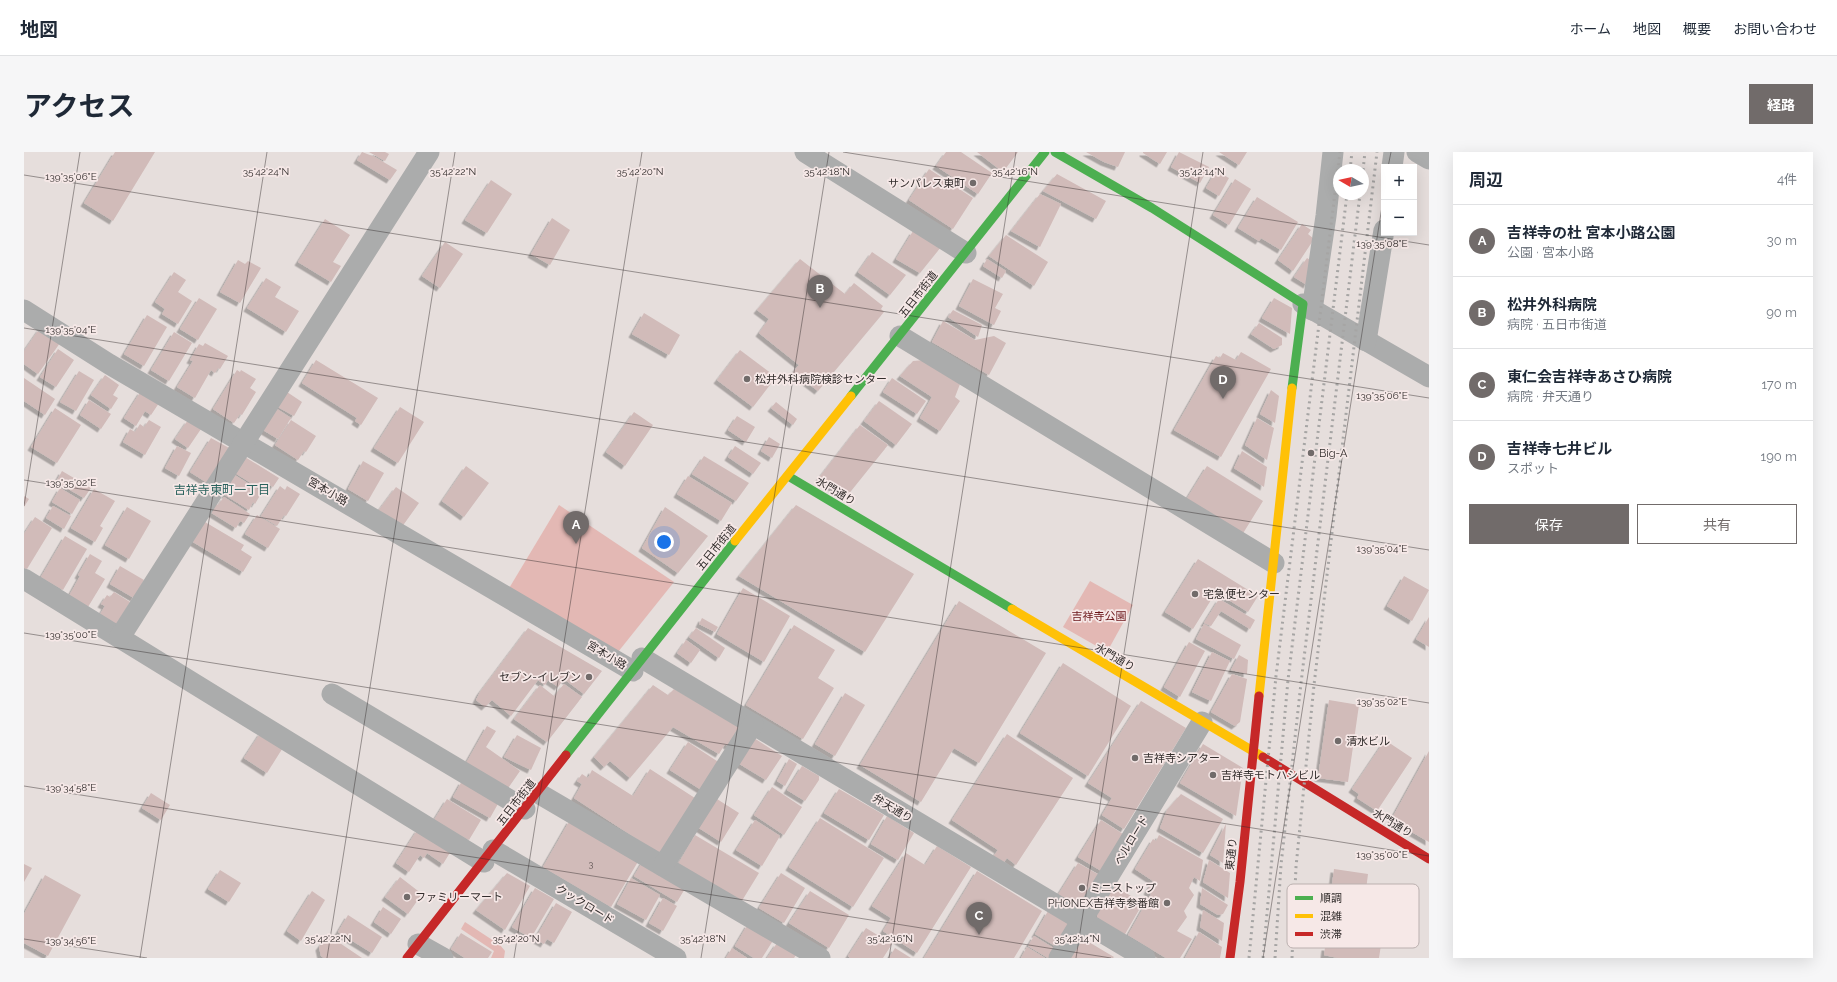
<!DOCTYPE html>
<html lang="ja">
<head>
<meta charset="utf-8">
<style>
  body { margin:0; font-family:Raleway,"Noto Sans JP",sans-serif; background:#f6f6f7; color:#1f2937 }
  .controls { position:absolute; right:12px; top:12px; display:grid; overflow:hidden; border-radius:0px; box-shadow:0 4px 16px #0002 }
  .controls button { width:36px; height:36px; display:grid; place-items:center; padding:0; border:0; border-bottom:1px solid #e0e1e3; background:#fff; color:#1f2937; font:20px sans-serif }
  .compass { position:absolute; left:1309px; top:12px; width:36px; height:36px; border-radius:50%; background:#fff; box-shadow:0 4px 16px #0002; rotate:279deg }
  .you { position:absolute; left:640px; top:390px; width:14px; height:14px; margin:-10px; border:3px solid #fff; border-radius:50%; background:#1a73e8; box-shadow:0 0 0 6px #1a73e833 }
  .badge { display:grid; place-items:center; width:26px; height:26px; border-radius:50%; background:#716b6a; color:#fff; font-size:13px; font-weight:700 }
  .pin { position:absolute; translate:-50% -33px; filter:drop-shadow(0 1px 2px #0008) }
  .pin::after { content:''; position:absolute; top:21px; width:14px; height:12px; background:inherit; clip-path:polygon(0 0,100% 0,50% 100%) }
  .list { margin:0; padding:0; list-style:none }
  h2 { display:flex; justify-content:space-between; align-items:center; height:52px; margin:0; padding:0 16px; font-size:17px }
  h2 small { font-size:13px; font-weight:400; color:#747a83 }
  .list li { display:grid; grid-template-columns:26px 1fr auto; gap:12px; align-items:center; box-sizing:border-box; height:72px; padding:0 16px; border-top:1px solid #e0e1e3 }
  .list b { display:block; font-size:15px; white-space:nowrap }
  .list p { margin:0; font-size:13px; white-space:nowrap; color:#747a83 }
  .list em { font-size:13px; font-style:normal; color:#747a83 }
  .actions { display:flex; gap:8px; padding:12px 16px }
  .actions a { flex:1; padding:9px 0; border:1px solid #716b6a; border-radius:0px; text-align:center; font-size:14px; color:#716b6a }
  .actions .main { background:#716b6a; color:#fff }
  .map { position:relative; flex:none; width:1405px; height:806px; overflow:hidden; border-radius:0px }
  header { display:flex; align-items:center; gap:24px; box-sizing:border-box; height:56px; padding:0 20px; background:#fff; border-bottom:1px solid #e0e1e3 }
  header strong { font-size:19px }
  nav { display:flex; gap:22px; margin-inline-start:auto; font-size:14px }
  .intro { display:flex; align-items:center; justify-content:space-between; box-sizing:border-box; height:96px; padding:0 24px }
  h1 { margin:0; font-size:28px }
  .button { padding:10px 18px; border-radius:0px; background:#716b6a; color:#fff; font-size:14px; font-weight:700 }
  main { display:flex; gap:24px; padding:0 24px }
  aside { flex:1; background:#fff; border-radius:0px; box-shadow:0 4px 16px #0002 }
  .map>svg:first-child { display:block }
  .green { fill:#e3b8b4 }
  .building { fill:#d1bbb9; filter:url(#shadow) }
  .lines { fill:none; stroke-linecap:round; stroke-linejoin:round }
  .street { stroke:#abacac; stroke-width:21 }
  .fast { stroke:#4caf50; stroke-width:9 }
  .slow { stroke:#ffc107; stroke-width:9 }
  .jam { stroke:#c62828; stroke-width:9 }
  .rail { stroke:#a6a5a4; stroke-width:3; stroke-dasharray:2 4; stroke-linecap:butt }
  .ticks { fill:none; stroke:#322d2c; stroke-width:1; stroke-opacity:0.45 }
  .poi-dot { fill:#716b6a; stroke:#f6e8e7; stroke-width:1.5 }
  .labels { text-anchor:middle; stroke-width:3.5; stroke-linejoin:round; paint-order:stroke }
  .number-label { font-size:9px; fill:#5a504f }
  .poi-label { font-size:11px; fill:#322d2c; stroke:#f6e8e7; text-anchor:start }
  .street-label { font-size:11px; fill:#322d2c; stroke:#f6e8e7 }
  .park-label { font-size:11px; fill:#6a1418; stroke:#f6e8e7 }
  .neighbourhood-label { font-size:12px; fill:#28615c; stroke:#f6e8e7 }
  .key { fill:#f6e8e7; stroke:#bbb0af; stroke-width:1 }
  .key-label { font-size:11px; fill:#322d2c }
  .ticks-label { font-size:10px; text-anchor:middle; fill:#322d2c; stroke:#f6e8e7; stroke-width:3.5; stroke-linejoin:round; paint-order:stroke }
</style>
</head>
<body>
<header>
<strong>地図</strong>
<nav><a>ホーム</a><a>地図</a><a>概要</a><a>お問い合わせ</a></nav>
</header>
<div class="intro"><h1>アクセス</h1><a class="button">経路</a></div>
<main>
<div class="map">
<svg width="1405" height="806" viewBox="0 0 1405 806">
  <defs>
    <filter id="shadow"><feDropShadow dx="-3.5" dy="3.5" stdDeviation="0" flood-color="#0004"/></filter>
  </defs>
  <rect width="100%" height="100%" fill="#e6dedc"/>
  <g class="green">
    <polygon points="535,353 650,430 594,500 484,438"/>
    <polygon points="1066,429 1109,453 1083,500 1039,475"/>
    <polygon points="441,770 476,793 481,799 480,806 467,806 470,799 437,777"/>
  </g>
  <g class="building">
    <polygon points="91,0 131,0 89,69 60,51"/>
    <polygon points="338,0 351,5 373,18 366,28 333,8"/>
    <polygon points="345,0 361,0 365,2 361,9"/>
    <polygon points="922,0 937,0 968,21 954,42 912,14"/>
    <polygon points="953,0 994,0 979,20"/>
    <polygon points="1062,0 1101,0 1094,15 1080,10"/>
    <polygon points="1119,0 1143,0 1136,12 1119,1"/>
    <polygon points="1155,0 1185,15 1176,31 1147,15"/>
    <polygon points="1195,0 1223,0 1215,13"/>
    <polygon points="905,17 949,46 929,77 885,48"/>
    <polygon points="1192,19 1205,26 1195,44 1182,36"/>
    <polygon points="1033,22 1082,49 1072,67 1019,39"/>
    <polygon points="1211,27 1227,37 1205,73 1189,63"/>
    <polygon points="467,28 488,42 463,81 441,68"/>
    <polygon points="1016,42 1037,52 1016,95 987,79"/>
    <polygon points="1233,45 1274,70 1257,98 1237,86 1235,89 1214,76"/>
    <polygon points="528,66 546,78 526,113 507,102"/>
    <polygon points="301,67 326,83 309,110 317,114 307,130 274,110"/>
    <polygon points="1278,72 1287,78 1284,82 1290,87 1269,119 1254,108"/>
    <polygon points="889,79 917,95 896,121 872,107"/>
    <polygon points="982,83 1024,110 1010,134 965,104"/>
    <polygon points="421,90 439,102 416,136 398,124"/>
    <polygon points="848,100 882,123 866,143 834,120"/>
    <polygon points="1283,106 1292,112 1283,133 1270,125"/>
    <polygon points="776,107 821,142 830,131 859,154 857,157 860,160 794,239 769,220 775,213 735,181 745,167 733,158"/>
    <polygon points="963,107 982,119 978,126 959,114"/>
    <polygon points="214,108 221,112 224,109 237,116 216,151 196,140"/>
    <polygon points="150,120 162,128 154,140 168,149 154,172 138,162 141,157 131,150"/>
    <polygon points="242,126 257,135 251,145 275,159 262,180 223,156"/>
    <polygon points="949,127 979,142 971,156 977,159 970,173 935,154"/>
    <polygon points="175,146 193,157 174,188 156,177"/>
    <polygon points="1250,146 1268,156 1266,182 1238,166"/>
    <polygon points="929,158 958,173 954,185 924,165"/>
    <polygon points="620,161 656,183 645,203 608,182"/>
    <polygon points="123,163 143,175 120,214 100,202"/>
    <polygon points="919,169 951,188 970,184 982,191 965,223 908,190"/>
    <polygon points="1235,171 1258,186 1258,193 1250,197 1227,182"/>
    <polygon points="16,176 36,191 14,222 0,212 0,199"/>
    <polygon points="150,180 168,191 145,229 127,218"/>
    <polygon points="181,191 204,204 196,217 194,216 191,221 187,218 171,246 153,235 169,209 166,208 175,192 179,194"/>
    <polygon points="34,197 50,208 32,235 16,225"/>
    <polygon points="716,198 752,225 729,255 693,228"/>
    <polygon points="1217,200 1247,217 1197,305 1150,278 1192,204 1196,206 1199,201 1212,208"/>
    <polygon points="292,208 354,246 337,273 331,269 333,266 278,231"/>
    <polygon points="901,208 936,232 931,245 936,249 916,279 896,266 908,245 876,224 889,209"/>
    <polygon points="213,218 216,220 217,218 232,227 226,236 232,240 218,263 216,262 210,271 189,257"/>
    <polygon points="55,219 70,228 52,259 36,250"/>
    <polygon points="81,223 95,233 89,243 94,246 87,257 67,243"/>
    <polygon points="0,226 31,247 21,263 0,249"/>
    <polygon points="868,226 902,249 893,262 859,240"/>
    <polygon points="1247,238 1255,244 1251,271 1236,262"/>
    <polygon points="117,239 135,251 127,263 121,259 112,274 100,266"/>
    <polygon points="263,240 278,250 270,264 254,255"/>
    <polygon points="65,248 87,262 77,277 56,263"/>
    <polygon points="855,249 888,272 872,293 840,269"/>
    <polygon points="752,250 773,267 769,273 747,256"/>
    <polygon points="376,255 400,270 374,311 350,296"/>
    <polygon points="31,256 57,273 33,311 7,295"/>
    <polygon points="253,257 267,266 254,287 239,278"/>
    <polygon points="610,260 629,273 601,314 582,300"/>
    <polygon points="713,264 731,275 722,290 704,278"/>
    <polygon points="1233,266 1250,276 1243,308 1221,293"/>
    <polygon points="125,268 137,275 121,303 99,290 106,277 111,280 116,272 120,275"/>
    <polygon points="164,268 177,277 164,296 151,287"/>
    <polygon points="267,268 292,284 282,300 280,299 274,308 251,293"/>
    <polygon points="836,273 864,293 823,344 794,327"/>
    <polygon points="745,285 756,292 748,306 737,299"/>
    <polygon points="187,286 207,297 185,332 166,320"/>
    <polygon points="153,294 167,301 155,324 141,316"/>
    <polygon points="711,294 737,311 729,322 704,305"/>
    <polygon points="1218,299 1243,315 1240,335 1210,316"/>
    <polygon points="680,304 725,331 712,349 668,322"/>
    <polygon points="221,305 255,326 249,335 244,332 240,339 211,321"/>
    <polygon points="339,309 360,321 344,349 324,337"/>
    <polygon points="442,314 465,331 440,365 418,349"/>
    <polygon points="1183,314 1239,349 1218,383 1162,348"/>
    <polygon points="38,319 67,336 60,346 32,330"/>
    <polygon points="209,322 238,340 231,352 229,350 225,358 201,343 206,334 202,332"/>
    <polygon points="664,324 708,351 697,369 653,342"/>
    <polygon points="256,334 261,338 263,334 276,342 262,364 260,363 253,374 237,364"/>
    <polygon points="372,335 395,351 375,379 352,362"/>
    <polygon points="36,336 56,348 48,362 28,350"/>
    <polygon points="70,337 91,349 76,374 79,376 71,390 47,376"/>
    <polygon points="0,344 5,347 0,355"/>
    <polygon points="200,345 226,362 220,371 216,369 212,376 186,360 192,352 194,353"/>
    <polygon points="772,353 890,422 841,500 715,424"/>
    <polygon points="29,354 47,364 40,377 22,366"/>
    <polygon points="103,355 127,369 105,407 81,393"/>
    <polygon points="641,355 684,384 654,421 618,396"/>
    <polygon points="233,363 256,377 244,396 221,382"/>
    <polygon points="11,365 28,376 3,417 0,416 0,382"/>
    <polygon points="181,370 220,393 217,398 228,405 219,420 169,390"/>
    <polygon points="41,384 63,397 39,438 17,425"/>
    <polygon points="66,402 78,409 71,421 81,427 64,455 45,444 56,424 54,423"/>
    <polygon points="1174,407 1234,444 1224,460 1192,440 1169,477 1141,460"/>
    <polygon points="96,414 120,428 110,446 86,432"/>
    <polygon points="1380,424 1405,438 1388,469 1363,454"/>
    <polygon points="719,436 766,464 740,510 693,482"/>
    <polygon points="90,440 106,450 92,474 75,464 81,454 77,452 83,443 86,445"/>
    <polygon points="1195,447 1231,468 1226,477 1197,459 1187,474 1180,471"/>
    <polygon points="935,449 1022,501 955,611 930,596 897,650 836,613"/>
    <polygon points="1405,465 1405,495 1392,487"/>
    <polygon points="678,466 694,475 691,480 675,472"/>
    <polygon points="1180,472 1217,493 1210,507 1172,487"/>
    <polygon points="770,473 811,498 794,526 810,536 779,587 722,553"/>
    <polygon points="504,476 578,519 560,542 540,527 534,535 524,528 521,533 514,528 487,564 468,548 461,555 452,548 456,540"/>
    <polygon points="672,476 701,496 695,506 665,485"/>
    <polygon points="662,488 676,498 667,511 653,501"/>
    <polygon points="1165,490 1181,499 1156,545 1140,535"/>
    <polygon points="1188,500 1206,509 1187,549 1168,540"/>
    <polygon points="1215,503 1224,508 1223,522 1207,518"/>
    <polygon points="1039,511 1107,554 1064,624 996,581"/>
    <polygon points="1208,522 1223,527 1216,570 1211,574 1187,560"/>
    <polygon points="540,532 558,545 523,590 490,567 516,533 530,544"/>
    <polygon points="629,533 644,543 650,537 718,576 708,596 701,592 695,602 649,575 606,626 586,609 580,615 570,605"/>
    <polygon points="821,541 841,553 811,604 791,592"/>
    <polygon points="1305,548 1335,553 1324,630 1294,626"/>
    <polygon points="1117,549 1162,576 1100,677 1078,663 1088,646 1064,631"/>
    <polygon points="463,574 472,579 462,595 496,619 482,639 441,613"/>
    <polygon points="237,580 260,594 243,621 220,606"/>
    <polygon points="983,582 1049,626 992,713 983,706 979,711 969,705 974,698 928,668"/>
    <polygon points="493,583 517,596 507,618 480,605"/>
    <polygon points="730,586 758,604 742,628 714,611"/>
    <polygon points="1361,588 1388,606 1353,659 1333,646 1335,642 1328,637"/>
    <polygon points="664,590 696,611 679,639 646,618"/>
    <polygon points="1179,592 1219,616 1212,664 1156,631"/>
    <polygon points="1405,599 1405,690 1367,668"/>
    <polygon points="765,607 773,612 761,634 753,629"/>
    <polygon points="778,614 795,624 795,628 781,649 763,638"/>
    <polygon points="626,617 674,648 643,697 633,700 550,646 558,632 553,629 558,622 564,626 568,618 609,644"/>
    <polygon points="438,629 475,650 466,666 429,645"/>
    <polygon points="748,635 778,655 760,683 730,663"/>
    <polygon points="815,637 860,663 845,688 800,661"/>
    <polygon points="127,641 146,653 137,668 118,656"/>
    <polygon points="1157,642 1199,667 1179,701 1136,676 1143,658"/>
    <polygon points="423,647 457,668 445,688 410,668"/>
    <polygon points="693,647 715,661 697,690 675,676"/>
    <polygon points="863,664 890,681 874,708 847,692"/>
    <polygon points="796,666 860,706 829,755 765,715"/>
    <polygon points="546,668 615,708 587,755 519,715"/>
    <polygon points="731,668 756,684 738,714 712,698"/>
    <polygon points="1077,668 1102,684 1079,720 1054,705"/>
    <polygon points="1202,672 1199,711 1186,703"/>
    <polygon points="394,677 427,699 419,712 403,701 400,706 396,703 385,720 372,711"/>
    <polygon points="671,683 735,721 716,752 653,714"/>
    <polygon points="1135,683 1179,708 1176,729 1170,725 1165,736 1170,743 1160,759 1163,765 1153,779 1168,787 1156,806 1142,806 1104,783 1127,742 1123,739 1129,729 1111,717 1129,687 1132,689"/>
    <polygon points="913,694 947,715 893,801 859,779 867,766 848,754 882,701 901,713"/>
    <polygon points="1185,708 1206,721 1204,746 1179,730"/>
    <polygon points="619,709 662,735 653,750 610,724"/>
    <polygon points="1054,711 1077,724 1060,753 1052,754 1034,743"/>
    <polygon points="0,712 8,716 0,730"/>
    <polygon points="1310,717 1344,722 1338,770 1304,766"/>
    <polygon points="196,718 217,731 205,750 184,737"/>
    <polygon points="953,719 1018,759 990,806 900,806"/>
    <polygon points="483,721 506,734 481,778 452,758"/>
    <polygon points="757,721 781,736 760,771 735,756"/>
    <polygon points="21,723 57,743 24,804 0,791 0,762"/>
    <polygon points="376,725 398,742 384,762 361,745"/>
    <polygon points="607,726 636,743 622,768 593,752"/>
    <polygon points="1090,734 1119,751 1100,784 1073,766 1073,763"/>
    <polygon points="511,736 530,747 507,786 488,775"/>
    <polygon points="1178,736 1204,753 1199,762 1194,763 1176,752"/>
    <polygon points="288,739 301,748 277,789 263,779"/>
    <polygon points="786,739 825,763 805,796 765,771"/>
    <polygon points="639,746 653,754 639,779 625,771"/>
    <polygon points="532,751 548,760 530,791 523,787 520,792 511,787"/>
    <polygon points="359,755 377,767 367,782 350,770"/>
    <polygon points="1179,758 1200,771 1198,789 1176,775"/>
    <polygon points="1024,759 1048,773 1038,798 1011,782"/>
    <polygon points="324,763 358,785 348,801 314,780"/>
    <polygon points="724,772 750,787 738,806 730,806 711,794"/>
    <polygon points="842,776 868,792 859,806 826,806 824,804"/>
    <polygon points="1175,780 1198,795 1196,806 1161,806"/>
    <polygon points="1319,780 1358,786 1355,806 1314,806 1300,803 1301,795 1317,796"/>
    <polygon points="437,781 468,800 464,806 441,806 427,797"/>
    <polygon points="304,783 338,806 300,806 297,804 295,795"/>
    <polygon points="1010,784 1036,800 1033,806 1024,806 1004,794"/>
    <polygon points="1058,786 1090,805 1089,806 1046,806"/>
    <polygon points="753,791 772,803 770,806 743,806"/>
    <polygon points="1003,795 1021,806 997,806"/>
    <polygon points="708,796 723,806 702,806"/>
    <polygon points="871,796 887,806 865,806"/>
  </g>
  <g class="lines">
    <g class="street">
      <polyline points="781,0 942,101"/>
      <polyline points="1393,0 1405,7"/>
      <polyline points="1368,15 1370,0"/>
      <polyline points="1279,152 1405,225"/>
      <polyline points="0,158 85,212 609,519"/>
      <polyline points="1288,158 1302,64 1309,0"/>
      <polyline points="876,184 1250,411"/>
      <polyline points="1342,189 1360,78"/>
      <polyline points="0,427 460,710"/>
      <polyline points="96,485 405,0"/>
      <polyline points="618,506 1121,806"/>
      <polyline points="308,542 501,657"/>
      <polyline points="514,641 796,806"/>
      <polyline points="469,698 652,806"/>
      <polyline points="639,714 729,572"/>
      <polyline points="394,792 419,806"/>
      <polyline points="1035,806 1178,570"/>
    </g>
    <g class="fast">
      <polyline points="1031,0 1128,56 1279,152 1268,236"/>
      <polyline points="827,244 1021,0"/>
      <polyline points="764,324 988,457"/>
      <polyline points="542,603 711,389"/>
    </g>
    <g class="slow">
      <polyline points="711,389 827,244"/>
      <polyline points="988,457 1239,605"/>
      <polyline points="1235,544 1268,236"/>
    </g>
    <g class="jam">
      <polyline points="1239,605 1405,707"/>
      <polyline points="383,806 542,603"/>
      <polyline points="1206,806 1216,730 1235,544"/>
    </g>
    <g class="rail">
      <polyline points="1326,18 1328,0"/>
      <polyline points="1339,18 1341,0"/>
      <polyline points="1225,806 1252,524 1316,0"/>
      <polyline points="1239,806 1264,528 1323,42"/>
      <polyline points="1251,806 1257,713 1277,531 1336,42"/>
      <polyline points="1268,806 1272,715 1290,533 1353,0"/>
    </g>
  </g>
  <path class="ticks" d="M 819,0 L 1405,93M 1364,15 L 1367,0M 0,23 L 1405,246M 0,176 L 1405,398M 0,328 L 1405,551M 0,354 L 56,0M 0,481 L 1405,704M 0,634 L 1087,806M 0,787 L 123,806M 116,806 L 243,0M 303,806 L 431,0M 490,806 L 618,0M 677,806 L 805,0M 865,806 L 992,0M 1052,806 L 1179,0M 1239,806 L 1360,42"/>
  <g class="poi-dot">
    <circle cx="949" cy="31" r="4"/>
    <circle cx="723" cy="227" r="4"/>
    <circle cx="1287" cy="301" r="4"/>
    <circle cx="1171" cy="442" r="4"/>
    <circle cx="565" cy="525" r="4"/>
    <circle cx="1314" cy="589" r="4"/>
    <circle cx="1111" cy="606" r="4"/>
    <circle cx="1189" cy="623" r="4"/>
    <circle cx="1058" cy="736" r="4"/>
    <circle cx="383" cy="745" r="4"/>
    <circle cx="1143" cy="751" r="4"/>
  </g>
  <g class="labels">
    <g class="number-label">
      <text x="567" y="715">3</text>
    </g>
    <g class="poi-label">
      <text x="941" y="35" text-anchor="end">サンパレス東町</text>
      <text x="731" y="231">松井外科病院検診センター</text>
      <text x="1295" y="305">Big-A</text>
      <text x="1179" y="446">宅急便センター</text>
      <text x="557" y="529" text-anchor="end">セブン-イレブン</text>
      <text x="1322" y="593">清水ビル</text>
      <text x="1119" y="610">吉祥寺シアター</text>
      <text x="1197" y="627">吉祥寺モトハシビル</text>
      <text x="1066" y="740">ミニストップ</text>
      <text x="391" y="749">ファミリーマート</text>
      <text x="1135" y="755" text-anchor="end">PHONEX吉祥寺参番館</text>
    </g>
    <g class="street-label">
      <text transform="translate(894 142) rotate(-52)" y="4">五日市街道</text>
      <text transform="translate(304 339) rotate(30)" y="4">宮本小路</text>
      <text transform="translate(812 339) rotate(31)" y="4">水門通り</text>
      <text transform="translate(692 395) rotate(-51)" y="4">五日市街道</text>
      <text transform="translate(583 503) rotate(31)" y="4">宮本小路</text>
      <text transform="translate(1091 505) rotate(30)" y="4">水門通り</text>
      <text transform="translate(492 650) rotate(-52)" y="4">五日市街道</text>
      <text transform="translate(869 656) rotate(31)" y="4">弁天通り</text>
      <text transform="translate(1369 671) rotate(31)" y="4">水門通り</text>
      <text transform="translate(1107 688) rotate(-59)" y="4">ベルロード</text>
      <text transform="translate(1207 702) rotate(-84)" y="4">東通り</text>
      <text transform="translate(561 752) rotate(31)" y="4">クックロード</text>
    </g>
    <g class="park-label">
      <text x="1075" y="468">吉祥寺公園</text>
    </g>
    <g class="neighbourhood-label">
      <text x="198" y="342">吉祥寺東町一丁目</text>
    </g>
  </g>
  <rect x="1263" y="732" width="132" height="64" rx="6" class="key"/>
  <rect x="1271" y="744" width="18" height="4" fill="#4caf50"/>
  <rect x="1271" y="762" width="18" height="4" fill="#ffc107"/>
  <rect x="1271" y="780" width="18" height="4" fill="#c62828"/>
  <g class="key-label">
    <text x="1296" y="750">順調</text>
    <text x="1296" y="768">混雑</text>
    <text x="1296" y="786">渋滞</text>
  </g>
  <g class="ticks-label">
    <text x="242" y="23">35°42'24"N</text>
    <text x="429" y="23">35°42'22"N</text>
    <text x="616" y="23">35°42'20"N</text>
    <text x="803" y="23">35°42'18"N</text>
    <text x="991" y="23">35°42'16"N</text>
    <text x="1178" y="23">35°42'14"N</text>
    <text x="47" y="28">139°35'06"E</text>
    <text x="1358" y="95">139°35'08"E</text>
    <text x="47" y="181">139°35'04"E</text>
    <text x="1358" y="247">139°35'06"E</text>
    <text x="47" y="334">139°35'02"E</text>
    <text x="1358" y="400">139°35'04"E</text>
    <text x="47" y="486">139°35'00"E</text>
    <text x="1358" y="553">139°35'02"E</text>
    <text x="47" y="639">139°34'58"E</text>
    <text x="1358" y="706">139°35'00"E</text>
    <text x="304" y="790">35°42'22"N</text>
    <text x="492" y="790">35°42'20"N</text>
    <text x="679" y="790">35°42'18"N</text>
    <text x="866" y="790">35°42'16"N</text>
    <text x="1053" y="790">35°42'14"N</text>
    <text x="47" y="792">139°34'56"E</text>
  </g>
</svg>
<div class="controls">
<button>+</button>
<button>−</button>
</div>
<svg class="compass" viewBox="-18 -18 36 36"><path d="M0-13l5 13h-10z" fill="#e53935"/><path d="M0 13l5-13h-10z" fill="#747a83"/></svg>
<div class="you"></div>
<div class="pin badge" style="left:552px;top:392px">A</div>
<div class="pin badge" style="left:796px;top:156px">B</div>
<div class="pin badge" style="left:955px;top:783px">C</div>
<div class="pin badge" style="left:1199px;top:247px">D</div>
</div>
<aside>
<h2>周辺<small>4件</small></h2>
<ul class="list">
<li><span class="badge">A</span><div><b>吉祥寺の杜 宮本小路公園</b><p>公園 · 宮本小路</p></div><em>30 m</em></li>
<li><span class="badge">B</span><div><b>松井外科病院</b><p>病院 · 五日市街道</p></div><em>90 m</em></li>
<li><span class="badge">C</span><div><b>東仁会吉祥寺あさひ病院</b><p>病院 · 弁天通り</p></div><em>170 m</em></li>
<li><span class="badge">D</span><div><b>吉祥寺七井ビル</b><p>スポット</p></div><em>190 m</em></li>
</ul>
<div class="actions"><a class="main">保存</a><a>共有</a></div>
</aside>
</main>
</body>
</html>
